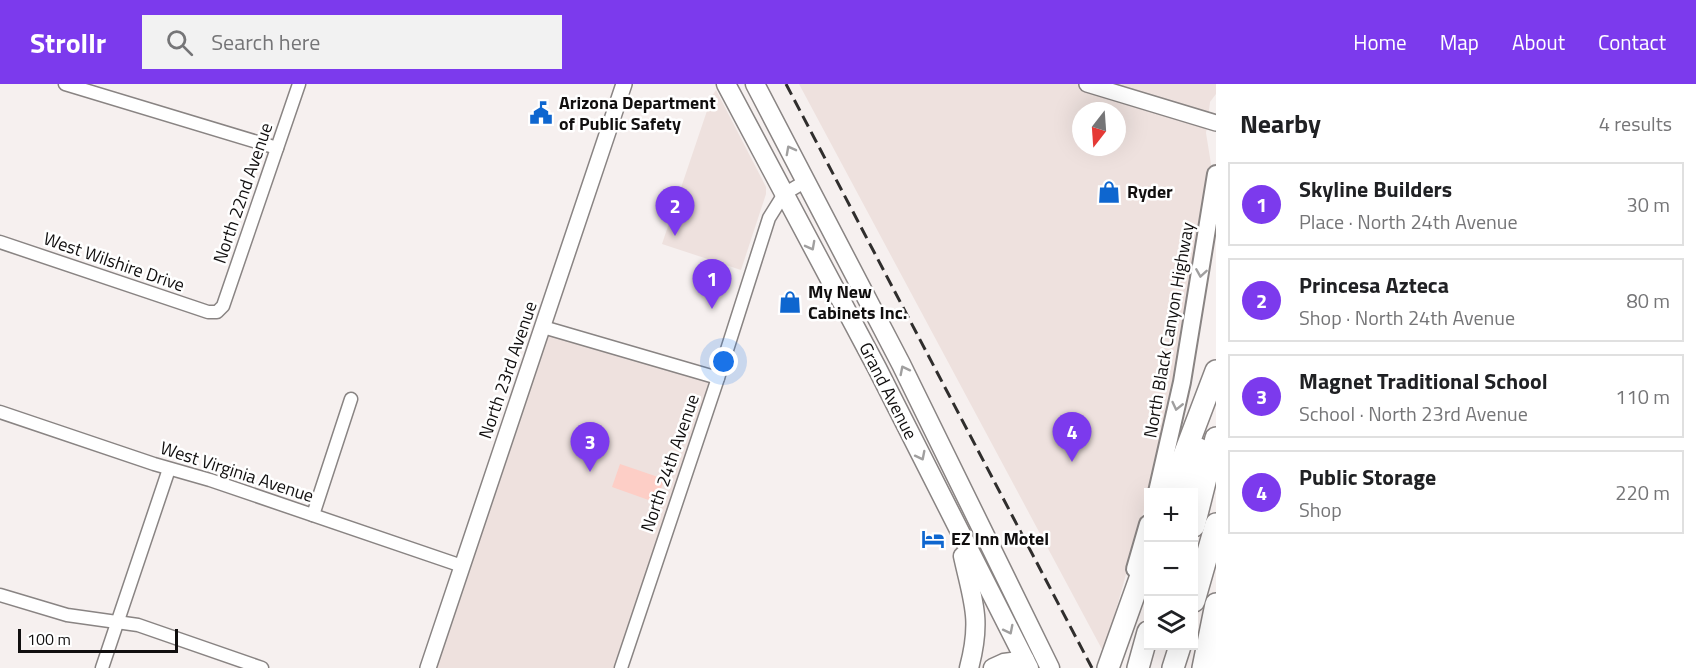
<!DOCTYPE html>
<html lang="en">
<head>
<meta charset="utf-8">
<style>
  body { margin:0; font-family:"Titillium Web",sans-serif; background:#f2f2f2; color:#202124 }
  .controls { position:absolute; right:18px; bottom:18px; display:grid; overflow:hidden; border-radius:0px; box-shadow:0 6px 24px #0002 }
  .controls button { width:54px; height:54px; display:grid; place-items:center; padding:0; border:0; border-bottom:2px solid #e0e0e0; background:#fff; color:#202124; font:30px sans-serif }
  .compass { position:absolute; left:1072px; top:18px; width:54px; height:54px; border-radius:50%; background:#fff; box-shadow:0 6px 24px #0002; rotate:197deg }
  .scale { position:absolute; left:18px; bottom:15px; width:160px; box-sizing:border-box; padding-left:6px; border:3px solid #110f0f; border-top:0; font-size:16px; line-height:21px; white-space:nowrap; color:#110f0f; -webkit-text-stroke:4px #fff; paint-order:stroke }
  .you { position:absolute; left:724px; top:278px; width:21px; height:21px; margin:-15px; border:4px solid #fff; border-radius:50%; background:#1a73e8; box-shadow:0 0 0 9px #1a73e833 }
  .badge { display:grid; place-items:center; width:39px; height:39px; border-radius:50%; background:#7c3aed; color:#fff; font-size:20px; font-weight:700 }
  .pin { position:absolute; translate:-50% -50px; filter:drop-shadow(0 2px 3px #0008) }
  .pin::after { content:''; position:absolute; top:32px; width:21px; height:18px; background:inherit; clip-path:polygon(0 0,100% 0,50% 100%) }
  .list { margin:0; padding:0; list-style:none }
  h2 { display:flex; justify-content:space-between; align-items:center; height:78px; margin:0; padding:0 24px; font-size:26px }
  h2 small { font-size:20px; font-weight:400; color:#757577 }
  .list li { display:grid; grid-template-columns:39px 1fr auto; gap:18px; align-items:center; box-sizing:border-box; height:84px; margin:0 12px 12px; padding:0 12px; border:2px solid #e0e0e0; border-radius:0px }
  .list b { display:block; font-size:22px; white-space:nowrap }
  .list p { margin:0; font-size:20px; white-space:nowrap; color:#757577 }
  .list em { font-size:20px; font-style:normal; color:#757577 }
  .icon { flex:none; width:33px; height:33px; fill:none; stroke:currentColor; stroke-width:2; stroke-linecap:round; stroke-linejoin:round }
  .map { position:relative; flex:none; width:1216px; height:584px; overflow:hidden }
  header { display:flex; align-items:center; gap:36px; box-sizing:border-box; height:84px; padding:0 30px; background:#7c3aed; color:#fff }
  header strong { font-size:28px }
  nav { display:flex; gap:33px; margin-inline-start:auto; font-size:21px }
  .search { width:420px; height:54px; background:#f2f2f2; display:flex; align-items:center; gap:15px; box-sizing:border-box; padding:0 21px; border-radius:0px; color:#757577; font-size:22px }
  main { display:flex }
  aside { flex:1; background:#fff }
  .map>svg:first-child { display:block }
  .built { fill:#eee1de; fill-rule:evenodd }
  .green { fill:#fdcec6 }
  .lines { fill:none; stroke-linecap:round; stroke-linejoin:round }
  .minor-casing { stroke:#898483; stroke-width:15 }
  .tertiary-casing { stroke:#898483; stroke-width:18 }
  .secondary-casing { stroke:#898483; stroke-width:20 }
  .primary-casing { stroke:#898483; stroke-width:21 }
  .motorway-casing { stroke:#898483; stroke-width:24 }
  .minor { stroke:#fff; stroke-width:12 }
  .tertiary { stroke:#fff; stroke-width:15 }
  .secondary { stroke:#fff; stroke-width:16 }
  .primary { stroke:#fff; stroke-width:18 }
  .motorway { stroke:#fff; stroke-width:21 }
  .rail { stroke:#302e2d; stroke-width:3; stroke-dasharray:12 6; stroke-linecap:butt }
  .oneway { stroke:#a09f9f }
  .labels { text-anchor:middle; stroke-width:5; stroke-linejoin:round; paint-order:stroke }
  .poi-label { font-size:18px; font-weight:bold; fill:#110f0f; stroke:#fff; text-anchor:start }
  .street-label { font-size:18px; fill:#110f0f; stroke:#fff }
</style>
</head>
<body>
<header>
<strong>Strollr</strong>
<div class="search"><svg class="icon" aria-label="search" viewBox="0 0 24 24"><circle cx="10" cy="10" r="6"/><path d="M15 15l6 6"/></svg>Search here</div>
<nav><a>Home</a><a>Map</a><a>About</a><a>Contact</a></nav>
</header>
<main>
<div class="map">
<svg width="1216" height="584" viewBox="0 0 1216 584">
  <rect width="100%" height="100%" fill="#f6f0ef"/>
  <g class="built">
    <path d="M 799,0 L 1216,0 L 1216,10 L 1210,18 L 1206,49 L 1211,80 L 1185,246 L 1149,408 L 1104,569 ZM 1081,27 L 1117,27 L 1117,63 L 1081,63 Z"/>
    <polygon points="716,6 766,103 766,110 741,186 662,160 712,12"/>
    <polygon points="543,243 718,294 621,584 428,584"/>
  </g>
  <polygon class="green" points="620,380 664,395 657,419 612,403"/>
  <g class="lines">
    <g class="minor-casing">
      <g id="minor">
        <polyline points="65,0 277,64"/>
        <polyline points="0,158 208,228 217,228 223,222 299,0"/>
        <polyline points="543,243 718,294"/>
        <polyline points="0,328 154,380 210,396 462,482"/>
        <polyline points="313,431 351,315"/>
        <polyline points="0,511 67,531 138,541 262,584"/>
        <polyline points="102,584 169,385"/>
        <polyline points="621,584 718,294 769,134 784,110 806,97"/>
      </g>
    </g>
    <g class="tertiary-casing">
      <g id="tertiary">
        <polyline points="1087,0 1216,39"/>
        <polyline points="428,584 624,0"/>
      </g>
    </g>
    <g class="secondary-casing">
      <g id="secondary">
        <polyline points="1157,408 1182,298 1216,90"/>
        <polyline points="1135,485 1148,440"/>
        <polyline points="1214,584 1216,576"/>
      </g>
    </g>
    <g class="primary-casing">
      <g id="primary">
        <polyline points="726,0 877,284 1029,584"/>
        <polyline points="755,0 901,280 1050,584"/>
        <path d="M 963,472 C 973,518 982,535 969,584"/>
        <polyline points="993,584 1004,579 1025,576"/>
      </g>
    </g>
    <g class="motorway-casing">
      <g id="motorway">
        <polyline points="1170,408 1216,287"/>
        <polyline points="1188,408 1199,365"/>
        <polyline points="1194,442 1216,354"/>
        <polyline points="1194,517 1216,440"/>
        <polyline points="1108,584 1148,472"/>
        <polyline points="1138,584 1148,548"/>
        <polyline points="1173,584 1180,562"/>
        <polyline points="1203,584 1216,520"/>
      </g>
    </g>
    <use href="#minor" class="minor"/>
    <use href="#tertiary" class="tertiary"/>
    <use href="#secondary" class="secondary"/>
    <use href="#primary" class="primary"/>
    <use href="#motorway" class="motorway"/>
    <polyline class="rail" points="786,0 1092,584"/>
  </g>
  <defs><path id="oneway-chevron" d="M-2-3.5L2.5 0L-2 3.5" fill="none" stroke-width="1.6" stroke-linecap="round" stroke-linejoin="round" transform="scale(1.5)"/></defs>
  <g class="oneway">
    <use href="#oneway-chevron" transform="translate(790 66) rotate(-118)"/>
    <use href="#oneway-chevron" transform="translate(811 162) rotate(62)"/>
    <use href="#oneway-chevron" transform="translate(1201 189) rotate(99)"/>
    <use href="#oneway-chevron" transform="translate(904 286) rotate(-117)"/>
    <use href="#oneway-chevron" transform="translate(1177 322) rotate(103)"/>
    <use href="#oneway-chevron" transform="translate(921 372) rotate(63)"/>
    <use href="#oneway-chevron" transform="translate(1009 546) rotate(63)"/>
  </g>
  <defs>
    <g id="civic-bare" transform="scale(1.8)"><path d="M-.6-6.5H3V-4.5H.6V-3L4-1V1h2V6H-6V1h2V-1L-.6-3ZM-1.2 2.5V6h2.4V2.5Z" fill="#0e66cf" stroke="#fff" stroke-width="2.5" paint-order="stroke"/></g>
    <g id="shop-bare" transform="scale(1.8)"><path d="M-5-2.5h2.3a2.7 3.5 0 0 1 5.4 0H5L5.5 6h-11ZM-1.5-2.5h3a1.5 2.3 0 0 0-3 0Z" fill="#0e66cf" stroke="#fff" stroke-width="2.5" paint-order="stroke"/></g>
    <g id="hotel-bare" transform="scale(1.8)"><path d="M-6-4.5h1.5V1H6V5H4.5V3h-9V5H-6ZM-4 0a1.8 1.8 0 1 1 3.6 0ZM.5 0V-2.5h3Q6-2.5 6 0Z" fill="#0e66cf" stroke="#fff" stroke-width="2.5" paint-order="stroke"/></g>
  </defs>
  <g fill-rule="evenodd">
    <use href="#civic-bare" x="541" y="29"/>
    <use href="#shop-bare" x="1109" y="108"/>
    <use href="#shop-bare" x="790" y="218"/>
    <use href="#hotel-bare" x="933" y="455"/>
  </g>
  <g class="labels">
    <g class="poi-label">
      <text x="559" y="25">Arizona Department<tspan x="559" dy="21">of Public Safety</tspan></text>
      <text x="1127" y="114">Ryder</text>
      <text x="808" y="214">My New<tspan x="808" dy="21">Cabinets Inc.</tspan></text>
      <text x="951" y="461">EZ Inn Motel</text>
    </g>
    <g class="street-label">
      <text transform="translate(243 109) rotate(-71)" y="6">North 22nd Avenue</text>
      <text transform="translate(114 178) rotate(19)" y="6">West Wilshire Drive</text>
      <text transform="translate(1169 246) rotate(-80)" y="6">North Black Canyon Highway</text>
      <text transform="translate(508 286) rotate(-71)" y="6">North 23rd Avenue</text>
      <text transform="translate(888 307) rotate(63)" y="6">Grand Avenue</text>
      <text transform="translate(670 379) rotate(-71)" y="6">North 24th Avenue</text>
      <text transform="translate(237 388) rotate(18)" y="6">West Virginia Avenue</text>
    </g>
  </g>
</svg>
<div class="controls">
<button>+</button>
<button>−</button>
<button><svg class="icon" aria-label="layers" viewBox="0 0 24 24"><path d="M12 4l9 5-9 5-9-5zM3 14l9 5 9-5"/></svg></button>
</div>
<svg class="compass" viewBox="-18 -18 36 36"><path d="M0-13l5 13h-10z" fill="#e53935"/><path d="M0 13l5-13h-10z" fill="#757577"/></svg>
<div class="scale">100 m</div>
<div class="you"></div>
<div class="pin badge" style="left:712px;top:225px">1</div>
<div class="pin badge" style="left:675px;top:152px">2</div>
<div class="pin badge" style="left:590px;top:388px">3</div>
<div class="pin badge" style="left:1072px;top:378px">4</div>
</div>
<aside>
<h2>Nearby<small>4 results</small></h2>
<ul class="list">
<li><span class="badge">1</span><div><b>Skyline Builders</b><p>Place · North 24th Avenue</p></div><em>30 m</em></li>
<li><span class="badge">2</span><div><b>Princesa Azteca</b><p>Shop · North 24th Avenue</p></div><em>80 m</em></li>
<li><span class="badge">3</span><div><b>Magnet Traditional School</b><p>School · North 23rd Avenue</p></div><em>110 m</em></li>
<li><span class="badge">4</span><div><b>Public Storage</b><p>Shop</p></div><em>220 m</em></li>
</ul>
</aside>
</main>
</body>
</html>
